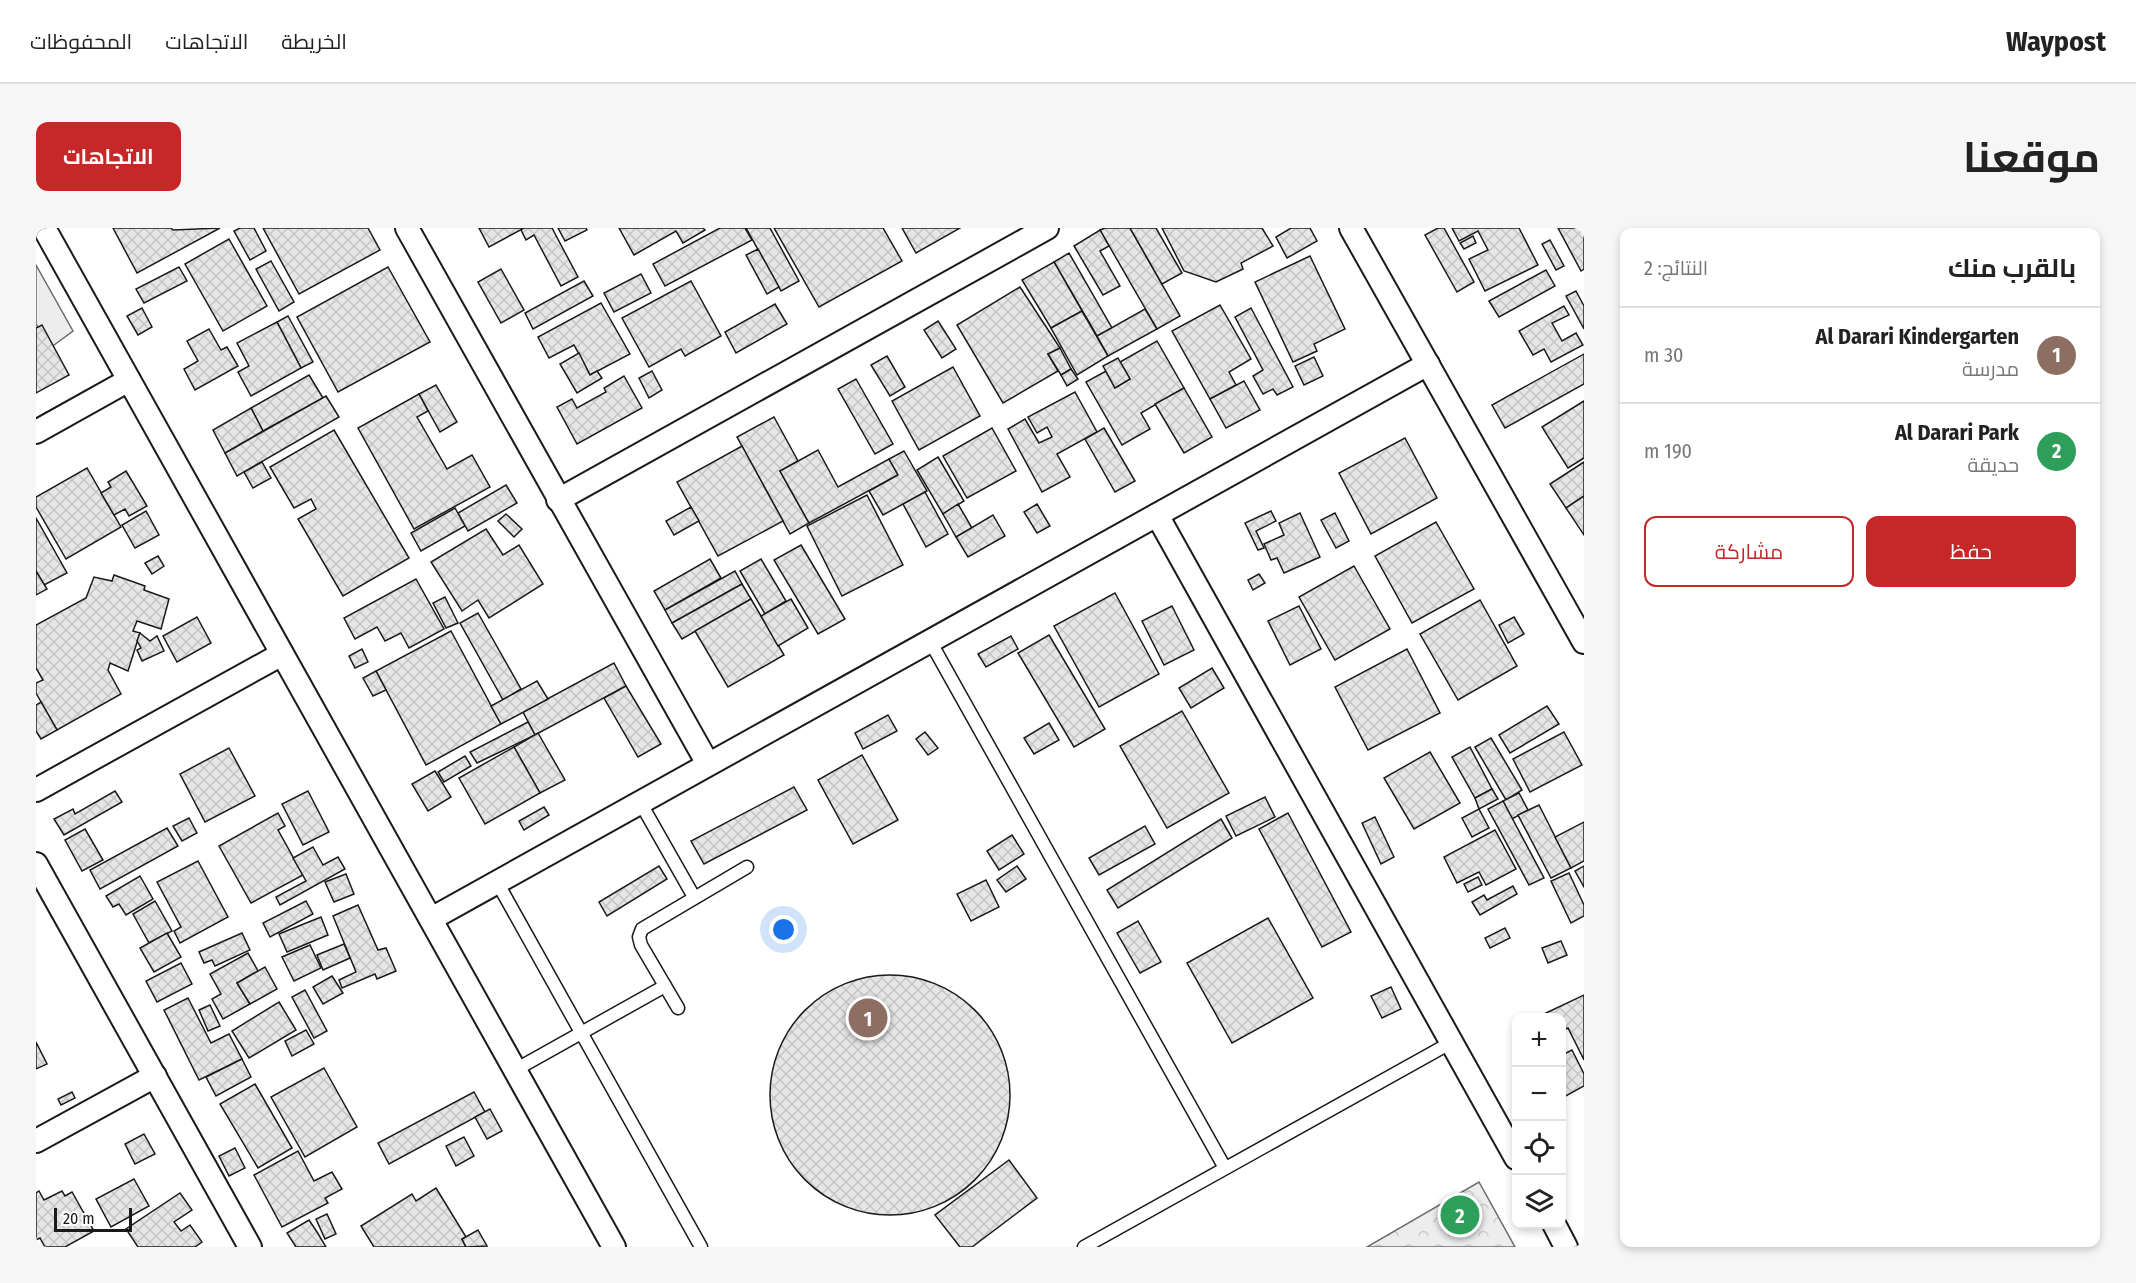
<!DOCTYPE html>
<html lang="ar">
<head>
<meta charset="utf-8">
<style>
  body { margin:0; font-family:"Fira Sans Condensed",Cairo,sans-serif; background:#f6f6f6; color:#222; direction:rtl }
  .controls { position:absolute; right:18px; bottom:18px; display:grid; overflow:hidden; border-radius:12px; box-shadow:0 3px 9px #0003 }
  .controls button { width:54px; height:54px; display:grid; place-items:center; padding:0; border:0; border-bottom:2px solid #e0e0e0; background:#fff; color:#222; font:30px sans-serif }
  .scale { position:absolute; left:18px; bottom:15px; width:78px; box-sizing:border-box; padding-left:6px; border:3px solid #1a1a1a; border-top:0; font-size:16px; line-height:21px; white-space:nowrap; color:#1a1a1a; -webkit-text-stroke:4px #fff; paint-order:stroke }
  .you { position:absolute; left:748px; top:702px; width:21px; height:21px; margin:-15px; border:4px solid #fff; border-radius:50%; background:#1a73e8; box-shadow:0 0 0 9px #1a73e833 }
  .badge { display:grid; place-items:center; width:39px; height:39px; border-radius:50%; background:#c62828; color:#fff; font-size:20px; font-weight:700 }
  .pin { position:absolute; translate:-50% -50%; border:3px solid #fff; box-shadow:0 2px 6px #0006 }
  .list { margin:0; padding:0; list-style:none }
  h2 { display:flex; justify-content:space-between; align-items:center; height:78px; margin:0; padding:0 24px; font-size:26px }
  h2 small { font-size:20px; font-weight:400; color:#767676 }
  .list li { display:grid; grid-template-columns:39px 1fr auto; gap:18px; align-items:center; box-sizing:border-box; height:96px; padding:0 24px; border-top:2px solid #e0e0e0 }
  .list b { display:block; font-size:22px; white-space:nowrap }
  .list p { margin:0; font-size:20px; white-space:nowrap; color:#767676 }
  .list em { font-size:20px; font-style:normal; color:#767676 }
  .actions { display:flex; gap:12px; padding:18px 24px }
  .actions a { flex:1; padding:14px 0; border:2px solid #c62828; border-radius:12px; text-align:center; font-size:21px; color:#c62828 }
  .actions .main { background:#c62828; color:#fff }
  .icon { flex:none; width:33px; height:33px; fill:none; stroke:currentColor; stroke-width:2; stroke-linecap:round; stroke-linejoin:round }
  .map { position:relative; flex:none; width:1548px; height:1019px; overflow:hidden; direction:ltr; border-radius:12px }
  header { display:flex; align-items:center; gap:36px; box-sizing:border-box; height:84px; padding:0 30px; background:#fff; border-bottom:2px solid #e0e0e0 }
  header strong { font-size:28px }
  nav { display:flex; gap:33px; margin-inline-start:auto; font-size:21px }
  .intro { display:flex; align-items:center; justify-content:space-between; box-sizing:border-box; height:144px; padding:0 36px }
  h1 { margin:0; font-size:42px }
  .button { padding:15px 27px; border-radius:12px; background:#c62828; color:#fff; font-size:21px; font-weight:700 }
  main { display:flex; gap:36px; padding:0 36px }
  aside { flex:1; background:#fff; border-radius:12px; box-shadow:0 3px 9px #0003 }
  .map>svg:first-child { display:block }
  .forest { fill:url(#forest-crowns); stroke:#6a6a6a; stroke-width:1.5 }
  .pitch { fill:#ededed; stroke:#6a6a6a; stroke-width:1.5 }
  .building { fill:url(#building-cross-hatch); stroke:#1a1a1a; stroke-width:1.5 }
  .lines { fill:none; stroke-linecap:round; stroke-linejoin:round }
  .lane-casing { stroke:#1a1a1a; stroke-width:15 }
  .street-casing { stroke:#1a1a1a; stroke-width:26 }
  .lane { stroke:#fff; stroke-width:12 }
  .street { stroke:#fff; stroke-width:22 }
</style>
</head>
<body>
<header>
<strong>Waypost</strong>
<nav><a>الخريطة</a><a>الاتجاهات</a><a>المحفوظات</a></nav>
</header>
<div class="intro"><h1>موقعنا</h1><a class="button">الاتجاهات</a></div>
<main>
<aside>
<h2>بالقرب منك<small>النتائج: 2</small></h2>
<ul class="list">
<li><span class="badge" style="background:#8d6e63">1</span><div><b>Al Darari Kindergarten</b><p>مدرسة</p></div><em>30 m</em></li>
<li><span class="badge" style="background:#2e9e5b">2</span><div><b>Al Darari Park</b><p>حديقة</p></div><em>190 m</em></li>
</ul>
<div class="actions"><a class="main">حفظ</a><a>مشاركة</a></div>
</aside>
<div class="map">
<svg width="1548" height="1019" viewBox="0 0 1548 1019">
  <defs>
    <pattern id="forest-crowns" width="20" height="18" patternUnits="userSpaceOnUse" patternTransform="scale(1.5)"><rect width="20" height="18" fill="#ededed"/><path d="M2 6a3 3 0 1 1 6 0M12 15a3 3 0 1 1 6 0" fill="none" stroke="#cbcbcb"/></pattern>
    <pattern id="building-cross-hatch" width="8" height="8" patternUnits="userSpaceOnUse" patternTransform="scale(1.5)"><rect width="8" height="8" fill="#e6e6e6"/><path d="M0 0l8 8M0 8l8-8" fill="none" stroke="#c5c5c5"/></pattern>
  </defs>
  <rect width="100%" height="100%" fill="#fff"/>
  <polygon class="forest" points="1443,954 1479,1019 1331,1019"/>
  <polygon class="pitch" points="0,37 37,103 14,120 0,96"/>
  <g class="building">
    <polygon points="77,0 135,0 137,2 184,0 101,45"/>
    <polygon points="204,0 218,0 230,23 214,32 198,3"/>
    <polygon points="227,0 332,0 344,22 263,66"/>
    <polygon points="443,0 488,0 453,19"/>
    <polygon points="488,0 516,0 542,49 525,58 498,7 490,12 485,2"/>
    <polygon points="522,0 550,0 551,2 529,13"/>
    <polygon points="583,0 667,0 669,2 647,15 640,3 598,27"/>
    <polygon points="684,0 709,0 716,12 629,58 617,36"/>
    <polygon points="710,0 734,0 763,53 745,63"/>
    <polygon points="738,0 847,0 866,33 783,79"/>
    <polygon points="866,0 924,0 880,25"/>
    <polygon points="1069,0 1094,0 1144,88 1121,101 1064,2"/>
    <polygon points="1094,0 1120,0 1146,45 1126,56"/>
    <polygon points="1126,0 1226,0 1237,18 1205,35 1207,41 1180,54 1148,43"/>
    <polygon points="1255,0 1274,0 1281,13 1251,30 1240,9"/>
    <polygon points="1402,0 1408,0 1438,54 1421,64 1389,7"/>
    <polygon points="1416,0 1483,0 1502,37 1449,63 1433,31 1452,22 1442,3 1423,13"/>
    <polygon points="1522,0 1548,0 1548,41 1545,43"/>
    <polygon points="1064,2 1073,18 1064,23 1084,58 1067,67 1038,18"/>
    <polygon points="1437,8 1440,15 1428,21 1424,15"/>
    <polygon points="193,11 231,78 187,103 149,36"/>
    <polygon points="1514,12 1528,38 1520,42 1506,16"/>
    <polygon points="722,21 743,59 731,66 710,27"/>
    <polygon points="1033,25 1076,100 1061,108 1018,34"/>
    <polygon points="1274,28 1309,101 1278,116 1281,123 1257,134 1219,54"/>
    <polygon points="235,33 258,74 243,83 220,41"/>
    <polygon points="1018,34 1046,83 1015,100 986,52"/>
    <polygon points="143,39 151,53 108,75 100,61"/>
    <polygon points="352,39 394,114 302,164 261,89"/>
    <polygon points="465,41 488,82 465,95 442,54"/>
    <polygon points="1510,42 1519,58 1463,89 1453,73"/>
    <polygon points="605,46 615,65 578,84 568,65"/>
    <polygon points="548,53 557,68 497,101 489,85"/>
    <polygon points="655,53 685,108 649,128 645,121 613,139 586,90"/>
    <polygon points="984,59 1024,120 1012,126 1022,143 967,175 921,97"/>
    <polygon points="1540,63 1548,78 1548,101 1530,68"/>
    <polygon points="565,75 594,126 554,147 538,117 513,130 502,109"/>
    <polygon points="739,76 751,96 700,125 689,104"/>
    <polygon points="1184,77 1215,131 1193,144 1200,157 1174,171 1136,103"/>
    <polygon points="1528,78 1533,87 1516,95 1526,113 1540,105 1547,117 1515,134 1508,121 1497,127 1483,103"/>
    <polygon points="106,80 116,99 102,107 91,88"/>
    <polygon points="1215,80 1257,159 1241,167 1237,161 1227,166 1217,148 1227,142 1199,89"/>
    <polygon points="1109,81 1121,101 1072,128 1061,108"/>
    <polygon points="1046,83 1072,128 1041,147 1015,100"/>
    <polygon points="252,88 277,134 265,140 241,94"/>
    <polygon points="902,93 920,121 906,130 888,102"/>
    <polygon points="241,94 265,140 215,168 202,144 213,138 201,115"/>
    <polygon points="6,97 33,147 0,165 0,100"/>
    <polygon points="173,101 185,122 191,119 202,138 159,162 148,141 162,133 151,113"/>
    <polygon points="1121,113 1148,160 1105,185 1114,201 1086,217 1050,154 1070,143 1079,160 1094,151 1084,134"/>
    <polygon points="1024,120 1035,141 1025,147 1012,126"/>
    <polygon points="543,125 554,147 561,143 566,150 541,165 524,136"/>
    <polygon points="1548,126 1548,156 1469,200 1456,177"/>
    <polygon points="851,128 869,159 854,168 835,137"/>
    <polygon points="1278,129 1287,148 1268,157 1259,138"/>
    <polygon points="1082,130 1094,151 1079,160 1067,138"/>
    <polygon points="917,139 944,188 883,222 856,173"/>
    <polygon points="1035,141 1042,151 1031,158 1025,147"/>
    <polygon points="616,143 626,162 613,170 603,150"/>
    <polygon points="273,147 287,170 227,203 215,180"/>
    <polygon points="588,148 606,180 541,216 521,179 536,171 541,180 570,164 568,160"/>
    <polygon points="820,151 857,216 839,226 802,161"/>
    <polygon points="1208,153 1224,182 1190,200 1174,171"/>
    <polygon points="400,157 421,194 404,204 383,166"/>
    <polygon points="1148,160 1176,209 1148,225 1119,176"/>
    <polygon points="1039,164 1061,204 1021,226 1034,249 1006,264 972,201 989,191 1003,215 1016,209 1011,199 1001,205 992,189"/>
    <polygon points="383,166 392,183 381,189 411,241 436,227 454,259 378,301 322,200"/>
    <polygon points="290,168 303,189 201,248 189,225"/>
    <polygon points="1548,173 1548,230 1532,240 1506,199"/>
    <polygon points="215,180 227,203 189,225 177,202"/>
    <polygon points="738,189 762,233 744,243 773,295 754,306 701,209"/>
    <polygon points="956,200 980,243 931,270 907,228"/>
    <polygon points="1068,200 1099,253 1079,264 1049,211"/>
    <polygon points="298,202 373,330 307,368 262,291 280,281 275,271 258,280 234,239"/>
    <polygon points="1369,210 1401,270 1335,306 1303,245"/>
    <polygon points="706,218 747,293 682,328 641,254"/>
    <polygon points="782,222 802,259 853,231 862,247 773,295 744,243"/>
    <polygon points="868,223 891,263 847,287 833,263 862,247 853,231"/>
    <polygon points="902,229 928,273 907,286 881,242"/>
    <polygon points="226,234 235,250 217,260 208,244"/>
    <polygon points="1548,234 1548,268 1530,280 1514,256"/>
    <polygon points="51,240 85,299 30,331 0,279 0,269"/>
    <polygon points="90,243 111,278 93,288 89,281 78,287 65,265 75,259 72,254"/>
    <polygon points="470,257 481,275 432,303 422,285"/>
    <polygon points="889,264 912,306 890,319 867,276"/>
    <polygon points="831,267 867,337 806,368 771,298"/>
    <polygon points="1548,268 1548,307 1530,280"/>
    <polygon points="922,276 936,300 920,309 907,286"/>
    <polygon points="1001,276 1014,298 1001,305 988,284"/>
    <polygon points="655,279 663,293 638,307 630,293"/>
    <polygon points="419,280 429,298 385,323 375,305"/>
    <polygon points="110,283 123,307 99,320 86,297"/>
    <polygon points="1235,283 1240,293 1220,303 1228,320 1222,322 1209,295"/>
    <polygon points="1264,285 1284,329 1248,345 1241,330 1235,332 1228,316 1248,307 1243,295"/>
    <polygon points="1299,285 1313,313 1300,320 1285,292"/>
    <polygon points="470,286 486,301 478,309 462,293"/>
    <polygon points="957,287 969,308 932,329 920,309"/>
    <polygon points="0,290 31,345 8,357 0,343"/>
    <polygon points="1400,294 1438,361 1376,395 1339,328"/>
    <polygon points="450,301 467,327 483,317 507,356 453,390 442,372 426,383 395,334"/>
    <polygon points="765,317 809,391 782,406 738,332"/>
    <polygon points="122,328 128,338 116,346 109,335"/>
    <polygon points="674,331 685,350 629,382 618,363"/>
    <polygon points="725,331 750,373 729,386 704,343"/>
    <polygon points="1318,338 1354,401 1299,432 1263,369"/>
    <polygon points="0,343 11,361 0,367"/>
    <polygon points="699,343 706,356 636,395 629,382"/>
    <polygon points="1223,346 1229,355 1217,362 1212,352"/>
    <polygon points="78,347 109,358 108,362 133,371 125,401 101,393 97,403 104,405 92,443 74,435 72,442 85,466 21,502 0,465 0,455 7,452 0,440 0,397 50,370 58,349 76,353"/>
    <polygon points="380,351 408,401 373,420 365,405 349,413 341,399 319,411 308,390"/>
    <polygon points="706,356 715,371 646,411 636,395"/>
    <polygon points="1079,365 1123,446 1063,479 1018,398"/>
    <polygon points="409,369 422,395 410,400 397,375"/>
    <polygon points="715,371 748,427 692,459 659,403"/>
    <polygon points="755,371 772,400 742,418 725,388"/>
    <polygon points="1444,372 1481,438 1422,472 1384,406"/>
    <polygon points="1136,378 1158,422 1128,437 1106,393"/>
    <polygon points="1263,378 1285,421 1254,437 1232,393"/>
    <polygon points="442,385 485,461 467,472 424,395"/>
    <polygon points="161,389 175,415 141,434 127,408"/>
    <polygon points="1478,389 1488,406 1472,415 1463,397"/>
    <polygon points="415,403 465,496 390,537 340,443"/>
    <polygon points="104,405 114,413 121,408 128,423 106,433 101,422 105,420 101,413"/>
    <polygon points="1013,407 1069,501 1038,519 982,425"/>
    <polygon points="975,408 982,421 950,439 942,426"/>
    <polygon points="326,421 332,434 319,440 313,428"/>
    <polygon points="1371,421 1404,485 1332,522 1299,459"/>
    <polygon points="578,435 590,458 499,507 487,484"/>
    <polygon points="1176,440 1188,460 1155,480 1143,460"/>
    <polygon points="340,443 350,462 337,468 327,450"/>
    <polygon points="501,453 512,471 465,496 455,478"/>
    <polygon points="590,458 625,516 602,529 568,470"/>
    <polygon points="5,474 21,502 5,511 0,503 0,477"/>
    <polygon points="1511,478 1523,496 1474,525 1463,507"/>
    <polygon points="1146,483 1193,565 1131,600 1084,518"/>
    <polygon points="852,487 861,503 827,521 819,505"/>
    <polygon points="492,494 499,507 441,535 434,524"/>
    <polygon points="1013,495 1023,512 998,526 988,510"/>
    <polygon points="889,504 902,520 892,527 880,511"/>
    <polygon points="1528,504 1546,537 1494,564 1477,531"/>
    <polygon points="502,505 529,552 504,565 478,519"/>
    <polygon points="1455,510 1486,562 1470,572 1439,519"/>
    <polygon points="478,519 504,565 449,596 423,550"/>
    <polygon points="1434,519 1456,561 1439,570 1416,529"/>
    <polygon points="193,520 219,568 169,594 144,546"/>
    <polygon points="1394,524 1424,575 1378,601 1348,550"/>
    <polygon points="826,527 862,592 817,616 782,552"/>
    <polygon points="429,528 435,538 408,554 402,544"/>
    <polygon points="399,543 415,569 392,583 376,556"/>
    <polygon points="758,559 771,582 668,636 655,613"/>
    <polygon points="1456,561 1462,571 1443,581 1439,570"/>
    <polygon points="79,563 86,574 28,607 18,591 37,581 39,586"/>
    <polygon points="272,563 293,604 267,617 246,576"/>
    <polygon points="1483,565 1492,582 1476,591 1467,573"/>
    <polygon points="1229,569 1239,589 1200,608 1190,588"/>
    <polygon points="1467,573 1508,650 1493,657 1452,581"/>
    <polygon points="1503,577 1535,640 1515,650 1482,587"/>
    <polygon points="508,579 513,587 488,602 483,593"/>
    <polygon points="1443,581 1453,600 1436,609 1426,590"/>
    <polygon points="242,585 249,598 242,602 267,647 215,675 183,618"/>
    <polygon points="1252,585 1315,704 1286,719 1223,601"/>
    <polygon points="1339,589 1358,629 1345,636 1326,595"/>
    <polygon points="153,590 161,605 146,613 137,598"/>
    <polygon points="1185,591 1196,610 1082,680 1071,662"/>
    <polygon points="1548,594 1548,633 1535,640 1519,609"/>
    <polygon points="1109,598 1119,616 1063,647 1053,630"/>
    <polygon points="131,600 142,618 64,661 54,642"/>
    <polygon points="49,601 67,632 46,643 29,612"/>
    <polygon points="1459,602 1480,641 1450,657 1443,644 1421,655 1408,629"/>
    <polygon points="976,607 988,626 963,642 951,623"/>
    <polygon points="277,619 287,637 302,629 309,641 244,677 240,669 270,653 257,630"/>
    <polygon points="162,633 192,689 144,715 138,703 145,699 121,654"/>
    <polygon points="623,638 631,651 571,688 563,674"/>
    <polygon points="981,638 990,651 970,664 961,652"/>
    <polygon points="1548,638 1548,659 1539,643"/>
    <polygon points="1533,645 1548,677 1548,688 1535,695 1515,653"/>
    <polygon points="310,646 318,666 298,674 289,654"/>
    <polygon points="104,648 117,671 90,687 83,676 77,679 70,668"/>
    <polygon points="1442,649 1446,657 1432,664 1428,656"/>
    <polygon points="950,652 963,679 935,693 921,666"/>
    <polygon points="1477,658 1481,666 1444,687 1436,674 1448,667 1451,672"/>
    <polygon points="119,673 136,703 113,715 97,686"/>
    <polygon points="270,673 277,686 234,709 227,695"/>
    <polygon points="322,677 342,722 350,720 360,743 341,751 339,746 306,760 303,752 320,744 297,688"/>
    <polygon points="285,689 292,707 251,724 243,706"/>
    <polygon points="1232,690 1277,770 1196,815 1151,735"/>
    <polygon points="1102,693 1125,734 1104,745 1081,705"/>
    <polygon points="1469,700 1474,710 1454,720 1449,710"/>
    <polygon points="131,705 145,729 118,744 104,720"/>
    <polygon points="206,705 214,722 179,738 176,732 168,735 163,724"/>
    <polygon points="1525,713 1531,727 1512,735 1506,720"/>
    <polygon points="308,716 314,730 287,742 281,727"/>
    <polygon points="274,717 285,740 258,753 246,729"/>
    <polygon points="212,725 222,743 201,755 214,776 187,791 176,771 185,766 174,746"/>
    <polygon points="145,735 156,756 121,774 110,753"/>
    <polygon points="229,739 241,761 214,776 201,755"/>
    <circle cx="854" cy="867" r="120"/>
    <polygon points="296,748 307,765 287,776 277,759"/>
    <polygon points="1355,759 1365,781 1346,790 1335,768"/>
    <polygon points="269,762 291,803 278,810 256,769"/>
    <polygon points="1548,767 1548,832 1532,800 1526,803 1526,790 1509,790 1508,786"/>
    <polygon points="152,770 175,815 193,806 206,831 163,852 128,782"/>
    <polygon points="243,774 260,802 213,830 196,803"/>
    <polygon points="174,777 184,798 172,803 163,782"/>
    <polygon points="270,802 278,816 256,828 249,813"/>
    <polygon points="0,814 11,836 0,841"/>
    <polygon points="1536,822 1548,846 1548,858 1526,870 1526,827"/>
    <polygon points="206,831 215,849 180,868 170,849"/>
    <polygon points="288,840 321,899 269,929 235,869"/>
    <polygon points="219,856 256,920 222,940 184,876"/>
    <polygon points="36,864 39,870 25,877 22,871"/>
    <polygon points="438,864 449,884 353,936 342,915"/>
    <polygon points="454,881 466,903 451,911 439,889"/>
    <polygon points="108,906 119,926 99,936 89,916"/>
    <polygon points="428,909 438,928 420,938 410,918"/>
    <polygon points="199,920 209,940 193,948 183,928"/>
    <polygon points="262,923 278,953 296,944 306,961 289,970 292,975 246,999 218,947"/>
    <polygon points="973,932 1001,970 936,1019 924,1019 899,987"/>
    <polygon points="98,951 113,978 75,999 60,971"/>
    <polygon points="400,960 430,1009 426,1011 430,1019 338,1019 325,998 376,966 380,973"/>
    <polygon points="3,963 8,972 26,963 29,968 36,964 58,1003 29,1019 9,1019 4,1010 0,1012 0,965"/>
    <polygon points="144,965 156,982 138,994 145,1003 154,997 166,1014 159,1019 102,1019 90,1001"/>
    <polygon points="291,986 300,1006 289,1011 280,991"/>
    <polygon points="273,992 281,1004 290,1019 260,1019 251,1005"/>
    <polygon points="442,1002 451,1018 430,1019 426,1011"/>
  </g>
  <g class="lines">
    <g class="lane-casing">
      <g id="lane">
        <polyline points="894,413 1189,940"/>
        <polyline points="604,574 658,669"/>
        <polyline points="461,654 665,1019"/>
        <polyline points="642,780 605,717 603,709 606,701 711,639"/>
        <polyline points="479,842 629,758"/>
        <polyline points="1048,1019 1416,814"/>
      </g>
    </g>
    <g class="street-casing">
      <g id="street">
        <polyline points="8,0 578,1019"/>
        <polyline points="371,0 672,536"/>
        <polyline points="1315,0 1548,414"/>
        <polyline points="0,204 93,152"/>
        <polyline points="522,272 1011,0"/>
        <polyline points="1121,287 1480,930"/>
        <polyline points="0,562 246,426"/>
        <polyline points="0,636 214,1019"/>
        <polyline points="395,691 1392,136"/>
        <polyline points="0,913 119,848"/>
        <polyline points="1518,996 1530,1019"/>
      </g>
    </g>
    <use href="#lane" class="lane"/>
    <use href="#street" class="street"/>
  </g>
</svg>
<div class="controls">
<button>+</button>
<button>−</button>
<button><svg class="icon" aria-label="locate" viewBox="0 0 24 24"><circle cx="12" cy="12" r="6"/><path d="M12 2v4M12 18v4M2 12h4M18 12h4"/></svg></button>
<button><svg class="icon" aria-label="layers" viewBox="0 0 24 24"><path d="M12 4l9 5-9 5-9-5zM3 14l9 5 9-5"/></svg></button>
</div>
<div class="scale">20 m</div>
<div class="you"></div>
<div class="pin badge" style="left:832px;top:790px;background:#8d6e63">1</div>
<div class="pin badge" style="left:1424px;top:987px;background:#2e9e5b">2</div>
</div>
</main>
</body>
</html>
